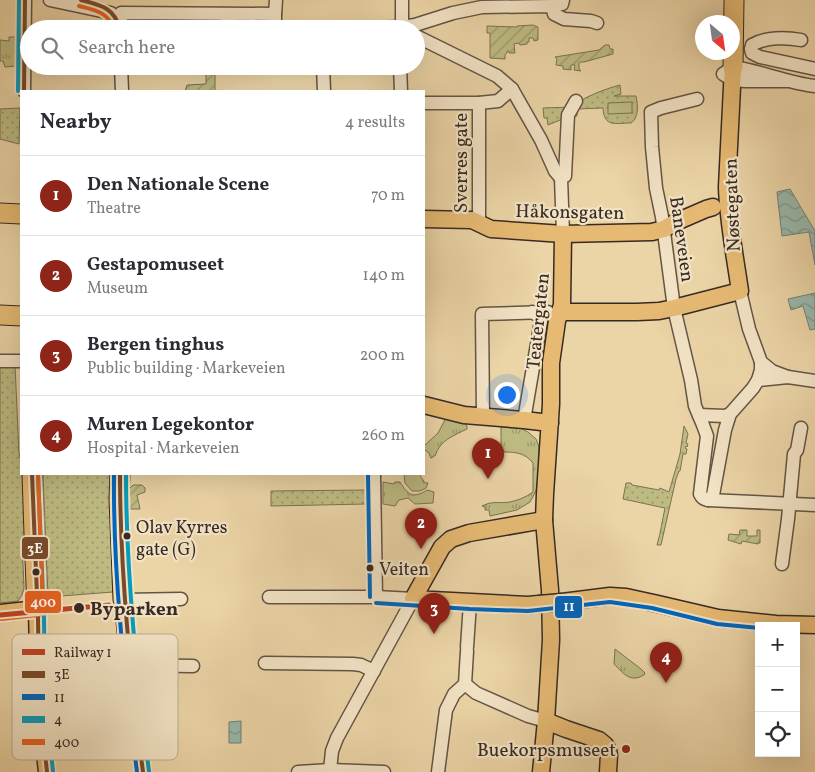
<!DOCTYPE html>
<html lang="en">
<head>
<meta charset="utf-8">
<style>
  body { margin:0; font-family:Vollkorn,serif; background:#f2f2f3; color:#2b2b33 }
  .controls { position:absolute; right:15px; bottom:15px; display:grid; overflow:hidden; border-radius:0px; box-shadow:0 5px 20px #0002 }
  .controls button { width:45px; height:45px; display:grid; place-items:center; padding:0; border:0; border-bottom:1px solid #e1e1e2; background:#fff; color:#2b2b33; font:25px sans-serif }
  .compass { position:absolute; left:695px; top:15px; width:45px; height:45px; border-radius:50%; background:#fff; box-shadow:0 5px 20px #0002; rotate:151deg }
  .you { position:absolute; left:506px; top:394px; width:18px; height:18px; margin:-12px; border:4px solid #fff; border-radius:50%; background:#1a73e8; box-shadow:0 0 0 8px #1a73e833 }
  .badge { display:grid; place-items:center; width:32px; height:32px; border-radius:50%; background:#8f2418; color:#fff; font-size:16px; font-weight:700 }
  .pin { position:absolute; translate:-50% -41px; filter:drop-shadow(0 1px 2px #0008) }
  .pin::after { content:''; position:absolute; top:26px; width:18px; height:15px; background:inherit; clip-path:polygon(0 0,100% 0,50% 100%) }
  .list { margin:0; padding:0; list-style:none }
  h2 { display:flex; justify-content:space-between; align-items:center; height:65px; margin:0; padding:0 20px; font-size:21px }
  h2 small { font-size:16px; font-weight:400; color:#7c7c81 }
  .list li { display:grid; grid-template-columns:32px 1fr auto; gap:15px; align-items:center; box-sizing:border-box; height:80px; padding:0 20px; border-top:1px solid #e1e1e2 }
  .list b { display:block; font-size:19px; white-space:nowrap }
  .list p { margin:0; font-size:16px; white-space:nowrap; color:#7c7c81 }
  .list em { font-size:16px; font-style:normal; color:#7c7c81 }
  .icon { flex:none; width:28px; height:28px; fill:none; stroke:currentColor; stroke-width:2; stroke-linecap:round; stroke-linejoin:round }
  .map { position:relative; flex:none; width:815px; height:772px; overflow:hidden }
  .search { position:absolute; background:#fff; box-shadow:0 5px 20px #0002; left:20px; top:20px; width:405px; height:55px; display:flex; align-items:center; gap:12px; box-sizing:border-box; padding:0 18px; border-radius:28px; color:#7c7c81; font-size:19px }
  .panel { position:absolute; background:#fff; box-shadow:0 5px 20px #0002; left:20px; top:90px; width:405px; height:385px; border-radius:0px }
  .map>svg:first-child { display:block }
  .grass { fill:url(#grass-tufts); stroke:#7a7254 }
  .park { fill:url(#park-dots); stroke:#7a7254 }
  .garden { fill:url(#garden-furrows); stroke:#7a7254 }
  .pitch { fill:#bebb82; stroke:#7a7254 }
  .water { fill:url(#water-waves); stroke:#717f75 }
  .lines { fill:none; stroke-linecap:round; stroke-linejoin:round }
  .minor-casing { stroke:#645445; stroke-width:15 }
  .major-casing { stroke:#372a25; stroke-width:19 }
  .highway-casing { stroke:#372a25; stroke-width:21 }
  .minor { stroke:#f2e3c5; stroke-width:12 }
  .major { stroke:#e6ba73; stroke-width:16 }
  .highway { stroke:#e6ba73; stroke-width:19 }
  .major-bridge-casing { stroke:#372a25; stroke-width:19; stroke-linecap:butt }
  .major-bridge { stroke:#e6ba73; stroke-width:16 }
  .bus-1-casing { stroke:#f2e3c5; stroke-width:8 }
  .bus-2-casing { stroke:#f2e3c5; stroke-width:8 }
  .bus-3-casing { stroke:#f2e3c5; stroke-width:8 }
  .bus-4-casing { stroke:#f2e3c5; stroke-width:8 }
  .bus-1 { stroke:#7a4b2a; stroke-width:4 }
  .bus-2 { stroke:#0065bd; stroke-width:4 }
  .bus-3 { stroke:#069cbd; stroke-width:4 }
  .bus-4 { stroke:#e96222; stroke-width:4 }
  .rail-1-casing { stroke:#f2e3c5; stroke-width:9 }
  .rail-1 { stroke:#bf4525; stroke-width:5 }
  .bus-dot { fill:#372a25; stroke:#f2e3c5; stroke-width:2 }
  .poi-dot { fill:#8f2418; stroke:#f2e3c5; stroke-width:2 }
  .labels { text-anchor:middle; stroke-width:4.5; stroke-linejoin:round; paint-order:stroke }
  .bus-label { font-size:18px; fill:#372a25; stroke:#f2e3c5; text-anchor:start }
  .street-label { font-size:19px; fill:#372a25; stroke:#f2e3c5 }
  .stop-label { font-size:19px; font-weight:bold; fill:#372a25; stroke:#f2e3c5; text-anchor:start }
  .poi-label { font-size:19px; fill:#372a25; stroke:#f2e3c5; text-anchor:end }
  .key { fill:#f2e3c5; stroke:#baac95; stroke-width:1 }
  .key-label { font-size:14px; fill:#372a25 }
  .line-badge { stroke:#f2e3c5; stroke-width:2 }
  .badge-label { font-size:14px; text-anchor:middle; font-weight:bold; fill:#fff }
</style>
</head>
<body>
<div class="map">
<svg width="815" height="772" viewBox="0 0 815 772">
  <defs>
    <pattern id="grass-tufts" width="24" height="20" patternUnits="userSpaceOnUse" patternTransform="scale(1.25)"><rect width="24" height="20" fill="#bebb82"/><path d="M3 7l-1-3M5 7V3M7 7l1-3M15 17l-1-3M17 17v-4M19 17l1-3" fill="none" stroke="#9b986a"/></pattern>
    <pattern id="park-dots" width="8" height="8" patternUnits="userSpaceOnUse" patternTransform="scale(1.25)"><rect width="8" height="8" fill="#bebb82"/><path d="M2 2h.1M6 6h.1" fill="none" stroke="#9b986a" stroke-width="1.8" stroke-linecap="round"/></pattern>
    <pattern id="garden-furrows" width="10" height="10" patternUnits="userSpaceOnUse" patternTransform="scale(1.25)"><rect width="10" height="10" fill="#bebb82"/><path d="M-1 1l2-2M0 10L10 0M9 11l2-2" fill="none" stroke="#9b986a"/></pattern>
    <pattern id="water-waves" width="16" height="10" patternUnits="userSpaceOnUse" patternTransform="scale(1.25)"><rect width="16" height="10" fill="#98b8ab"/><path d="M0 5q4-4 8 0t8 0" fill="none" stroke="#7d968b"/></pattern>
  </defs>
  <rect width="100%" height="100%" fill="#ebd4a6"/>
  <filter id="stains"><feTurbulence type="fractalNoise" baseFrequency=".004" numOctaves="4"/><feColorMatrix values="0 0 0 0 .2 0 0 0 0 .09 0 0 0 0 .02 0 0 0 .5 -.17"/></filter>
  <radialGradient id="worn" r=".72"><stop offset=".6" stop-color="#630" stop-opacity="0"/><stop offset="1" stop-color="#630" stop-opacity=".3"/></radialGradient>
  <g class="grass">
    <polygon points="9,37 16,37 16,66 5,67 3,61 0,61 0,40 9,41"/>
    <path d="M 447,416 L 463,422 L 467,426 L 467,429 C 453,436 440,440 435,456 L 433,456 L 432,458 L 431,458 L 429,453 L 424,449 L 424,446 L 438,433 Z"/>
    <path d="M 501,427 L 520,428 L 528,432 L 536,439 L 539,447 L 538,479 L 536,491 L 530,502 L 517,510 L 490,516 L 489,510 L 485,510 L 485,507 L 482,506 C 494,500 499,504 510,502 C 519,500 526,497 533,492 L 533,463 C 525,453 516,452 504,452 L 501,445 Z"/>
    <polygon points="404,474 419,474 425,483 428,483 426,488 420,491 412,491 405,483"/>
    <path d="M 383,482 L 394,484 L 395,482 L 400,482 C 408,495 413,499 427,490 L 434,492 L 433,503 L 415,504 L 408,498 L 399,500 L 395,506 L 383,504 Z"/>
    <path d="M 615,649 L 641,669 L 645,673 L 644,675 C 630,683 624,674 614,664 Z"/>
  </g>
  <g class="park">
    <path d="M 620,85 L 621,94 L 614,96 L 636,96 C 638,105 639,118 631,123 C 616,123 604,128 603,108 L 577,109 L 577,116 L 565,118 L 548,125 L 547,118 L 544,118 L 543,108 L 572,107 C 583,97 605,89 620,85 Z"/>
    <polygon points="20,108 19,144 0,139 0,109"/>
    <polygon points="15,365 19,453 20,458 21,458 21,474 23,474 25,540 22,541 24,588 22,595 18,601 0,603 0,366"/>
    <path d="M 684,426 L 688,434 L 686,443 L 688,444 L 687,447 L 686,446 L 685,448 L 687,449 L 686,454 L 683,454 L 680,471 L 679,471 L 676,479 L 661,545 L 657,545 C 661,532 662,521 665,508 L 623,499 L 626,483 L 631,483 L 632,485 L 659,490 L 660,488 L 669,492 L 680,454 Z"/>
    <polygon points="43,474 110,474 113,592 48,597"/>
    <polygon points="366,490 367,504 271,506 271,491"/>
  </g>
  <g class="garden">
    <polygon points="533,25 538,27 538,40 534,41 533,38 529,38 529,42 527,42 527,44 520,45 519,43 514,44 515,53 509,53 509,51 507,51 507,53 505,55 505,59 490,58 490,33 487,33 487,26 517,27 517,26"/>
    <polygon points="605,45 609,45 610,49 613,49 613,54 584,62 580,62 579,63 579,69 581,71 574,70 575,65 571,65 571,70 563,69 563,66 556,65 557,59 555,57 599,50"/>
    <polygon points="206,67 215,68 215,91 185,91 187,85 206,84"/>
    <polygon points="133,485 142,485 145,488 145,492 137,495 140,509 128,509 129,489"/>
    <polygon points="740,530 747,530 747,536 757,536 757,530 760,530 760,543 758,543 758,544 742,541 741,544 728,540 729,534 739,535"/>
  </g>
  <polygon class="pitch" points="632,102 632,113 608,114 608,103"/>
  <g class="water">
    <polygon points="790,189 815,231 815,265 809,232 782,236 777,192"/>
    <polygon points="815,293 815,329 810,330 803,306 791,310 788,299"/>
    <polygon points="241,721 241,743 229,743 229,722"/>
  </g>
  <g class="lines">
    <g class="minor-casing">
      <g id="minor">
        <polyline points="50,0 111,13"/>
        <polyline points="402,0 402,27"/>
        <polyline points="552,6 562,4 563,0"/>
        <polyline points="224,14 237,29"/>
        <polyline points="275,14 275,25 278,28 282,29"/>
        <polyline points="121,29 121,13 275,14 276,0"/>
        <polyline points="339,29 402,27 415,25 453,13 482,7 552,6 554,14 564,19 591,21 597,23"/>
        <polyline points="416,36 497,76 512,89 541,140 555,171 561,178"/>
        <path d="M 801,40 C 786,37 765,37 752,45 L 751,49 L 752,53 L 760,57 L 815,69"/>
        <polyline points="121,66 122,91"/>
        <polyline points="323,66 324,91"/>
        <polyline points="400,66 401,91"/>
        <path d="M 788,81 L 745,81 L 733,80 L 723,74 L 733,67 C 761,71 787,83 815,86"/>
        <polyline points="24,91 25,0"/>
        <path d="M 697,99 L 661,108 L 651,112 L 652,147 L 656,188 L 662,217 L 674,308 L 691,380 L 695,406 L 703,425 L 707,436 L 700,494 C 702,498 703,499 708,500 L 815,505"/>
        <polyline points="424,103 479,103 498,101 512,89"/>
        <polyline points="479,103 479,223"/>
        <polyline points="563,234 561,178 565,176 568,115 576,101"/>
        <polyline points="740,291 749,329 761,362 772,371 788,377"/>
        <polyline points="0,361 21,361"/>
        <polyline points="758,380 788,377 815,381"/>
        <polyline points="699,415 725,416 730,414"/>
        <polyline points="483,417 482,314 548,312"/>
        <polyline points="524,420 541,321 539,316 532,312"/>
        <polyline points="374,474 376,597"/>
        <polyline points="708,500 713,495 725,430 730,414 753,388 758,380 761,370 761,362"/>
        <polyline points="782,564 788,519 794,454 797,450 801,428"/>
        <polyline points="269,597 376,597 413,599 337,738 332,751 330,770"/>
        <polyline points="123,600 181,599"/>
        <polyline points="467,647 470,603"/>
        <polyline points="265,663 353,664 361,665 374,671"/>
        <polyline points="38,666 129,665 193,666"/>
        <polyline points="465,684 476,693 528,716 546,721"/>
        <polyline points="298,772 330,770 384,772"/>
        <polyline points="438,772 446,710 454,694 465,684 467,651"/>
      </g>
    </g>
    <g class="major-casing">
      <g id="major">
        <polyline points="424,219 472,220 491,229 563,234 652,232 664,229 676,222 706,209 713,207"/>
        <path d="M 560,312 L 637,312 L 659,311 L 674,308 L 740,291 C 735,256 728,222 727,187 L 733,67"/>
        <polyline points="424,405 464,415 524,420 550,423"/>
        <polyline points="123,600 129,665 143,772"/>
        <polyline points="562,602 610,596 626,597 658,604 718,618 776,624 815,625"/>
        <polyline points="539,604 528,605 413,599 442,547 451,539 469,533 544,520"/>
        <polyline points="0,613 37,609 39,697 47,772"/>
        <polyline points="546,721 566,729 599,740 605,745 608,750 609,755 608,772"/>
        <polyline points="541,772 546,721 551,640 550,590 544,520 545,494 551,404 551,363 557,321 562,305 563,234"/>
      </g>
    </g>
    <g class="highway-casing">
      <g id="highway">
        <polyline points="733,67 734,0"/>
        <polyline points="0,213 21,214"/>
        <polyline points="0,315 21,316"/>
        <polyline points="32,474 34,534 37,609"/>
        <polyline points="120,474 119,499 123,600"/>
      </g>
    </g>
    <use href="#minor" class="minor"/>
    <use href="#major" class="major"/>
    <use href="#highway" class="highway"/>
    <g class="major-bridge-casing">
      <polyline id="major-bridge" points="539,604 562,602"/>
    </g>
    <use href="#major-bridge" class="major-bridge"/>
    <g class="bus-1-casing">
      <g id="bus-1">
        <path d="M 81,0 C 100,5 114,7 120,29"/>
        <polyline points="24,91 25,0"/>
        <polyline points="32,474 38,619 39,697 47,772"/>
        <path d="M 120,474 C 120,574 130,673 143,772"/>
      </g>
    </g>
    <g class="bus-2-casing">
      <g id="bus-2">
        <path d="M 114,474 C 113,574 124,673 137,772"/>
        <polyline points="368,474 370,597"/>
        <polyline points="376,603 470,609 528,611 610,602 652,608 717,624 759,628"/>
      </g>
    </g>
    <g class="bus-3-casing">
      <g id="bus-3">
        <polyline points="18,91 19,0"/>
        <polyline points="38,474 44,619 45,697 53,771"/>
        <path d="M 126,474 C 126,574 136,672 149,771"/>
      </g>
    </g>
    <g class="bus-4-casing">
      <g id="bus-4">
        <path d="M 79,6 C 94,10 109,12 113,29"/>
        <polyline points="1,619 38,615 41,614 43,611 38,474"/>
      </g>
    </g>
    <use href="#bus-1" class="bus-1"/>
    <use href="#bus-2" class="bus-2"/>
    <use href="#bus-3" class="bus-3"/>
    <use href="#bus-4" class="bus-4"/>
    <g class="rail-1-casing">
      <polyline id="rail-1" points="0,615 109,605"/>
    </g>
    <use href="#rail-1" class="rail-1"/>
  </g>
  <g class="bus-dot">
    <circle cx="127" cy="536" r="4.5"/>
    <circle cx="370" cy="568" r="4.5"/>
    <circle cx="36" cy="572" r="4.5"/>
    <circle cx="79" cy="608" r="6"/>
  </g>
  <circle class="poi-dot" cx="626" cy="749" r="5"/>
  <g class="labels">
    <g class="bus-label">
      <text x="136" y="533">Olav Kyrres<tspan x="136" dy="22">gate (G)</tspan></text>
      <text x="379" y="575">Veiten</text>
    </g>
    <g class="street-label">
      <text transform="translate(460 163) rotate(-90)" y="7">Sverres gate</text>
      <text transform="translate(731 205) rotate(-92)" y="7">Nøstegaten</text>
      <text transform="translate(570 211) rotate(1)" y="7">Håkonsgaten</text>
      <text transform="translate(683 239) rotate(82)" y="7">Baneveien</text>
      <text transform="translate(537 321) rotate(-84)" y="7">Teatergaten</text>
    </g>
    <g class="stop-label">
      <text x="90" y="615">Byparken</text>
    </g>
    <g class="poi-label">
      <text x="616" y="756">Buekorpsmuseet</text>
    </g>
  </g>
  <rect x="12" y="634" width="166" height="126" rx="8" class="key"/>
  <rect x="22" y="649" width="23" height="6" fill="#bf4525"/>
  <rect x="22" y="671" width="23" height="7" fill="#7a4b2a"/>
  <rect x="22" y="694" width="23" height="6" fill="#0065bd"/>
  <rect x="22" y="716" width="23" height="7" fill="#069cbd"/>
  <rect x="22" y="739" width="23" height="6" fill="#e96222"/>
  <g class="key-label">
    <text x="54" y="657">Railway 1</text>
    <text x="54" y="679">3E</text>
    <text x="54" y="702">11</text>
    <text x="54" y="724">4</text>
    <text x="54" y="747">400</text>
  </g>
  <g class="line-badge">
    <rect x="21" y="536" width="28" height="24" rx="5" fill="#7a4b2a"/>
    <rect x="24" y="590" width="38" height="24" rx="5" fill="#e96222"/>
    <rect x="554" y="595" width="29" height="24" rx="5" fill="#0065bd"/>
  </g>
  <g class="badge-label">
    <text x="35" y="553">3E</text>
    <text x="43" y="607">400</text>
    <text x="569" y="611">11</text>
  </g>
  <rect width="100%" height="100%" filter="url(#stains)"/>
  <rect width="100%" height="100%" fill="url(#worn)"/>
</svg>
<div class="controls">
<button>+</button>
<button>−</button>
<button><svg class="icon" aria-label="locate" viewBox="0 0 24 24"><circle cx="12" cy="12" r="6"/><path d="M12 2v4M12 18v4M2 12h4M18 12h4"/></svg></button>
</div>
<svg class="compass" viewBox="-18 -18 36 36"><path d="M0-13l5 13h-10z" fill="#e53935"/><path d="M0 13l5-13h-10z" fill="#7c7c81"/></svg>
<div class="you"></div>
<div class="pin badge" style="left:488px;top:479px">1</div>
<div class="pin badge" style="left:421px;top:549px">2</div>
<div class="pin badge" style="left:434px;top:634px">3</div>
<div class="pin badge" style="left:666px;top:683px">4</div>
<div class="search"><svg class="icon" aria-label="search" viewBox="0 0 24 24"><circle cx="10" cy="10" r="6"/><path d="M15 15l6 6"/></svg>Search here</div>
<section class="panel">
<h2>Nearby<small>4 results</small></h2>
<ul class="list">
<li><span class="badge">1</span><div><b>Den Nationale Scene</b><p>Theatre</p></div><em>70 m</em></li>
<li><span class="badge">2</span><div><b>Gestapomuseet</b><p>Museum</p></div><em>140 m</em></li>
<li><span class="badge">3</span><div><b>Bergen tinghus</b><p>Public building · Markeveien</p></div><em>200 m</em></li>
<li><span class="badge">4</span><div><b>Muren Legekontor</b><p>Hospital · Markeveien</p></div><em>260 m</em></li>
</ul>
</section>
</div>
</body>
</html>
